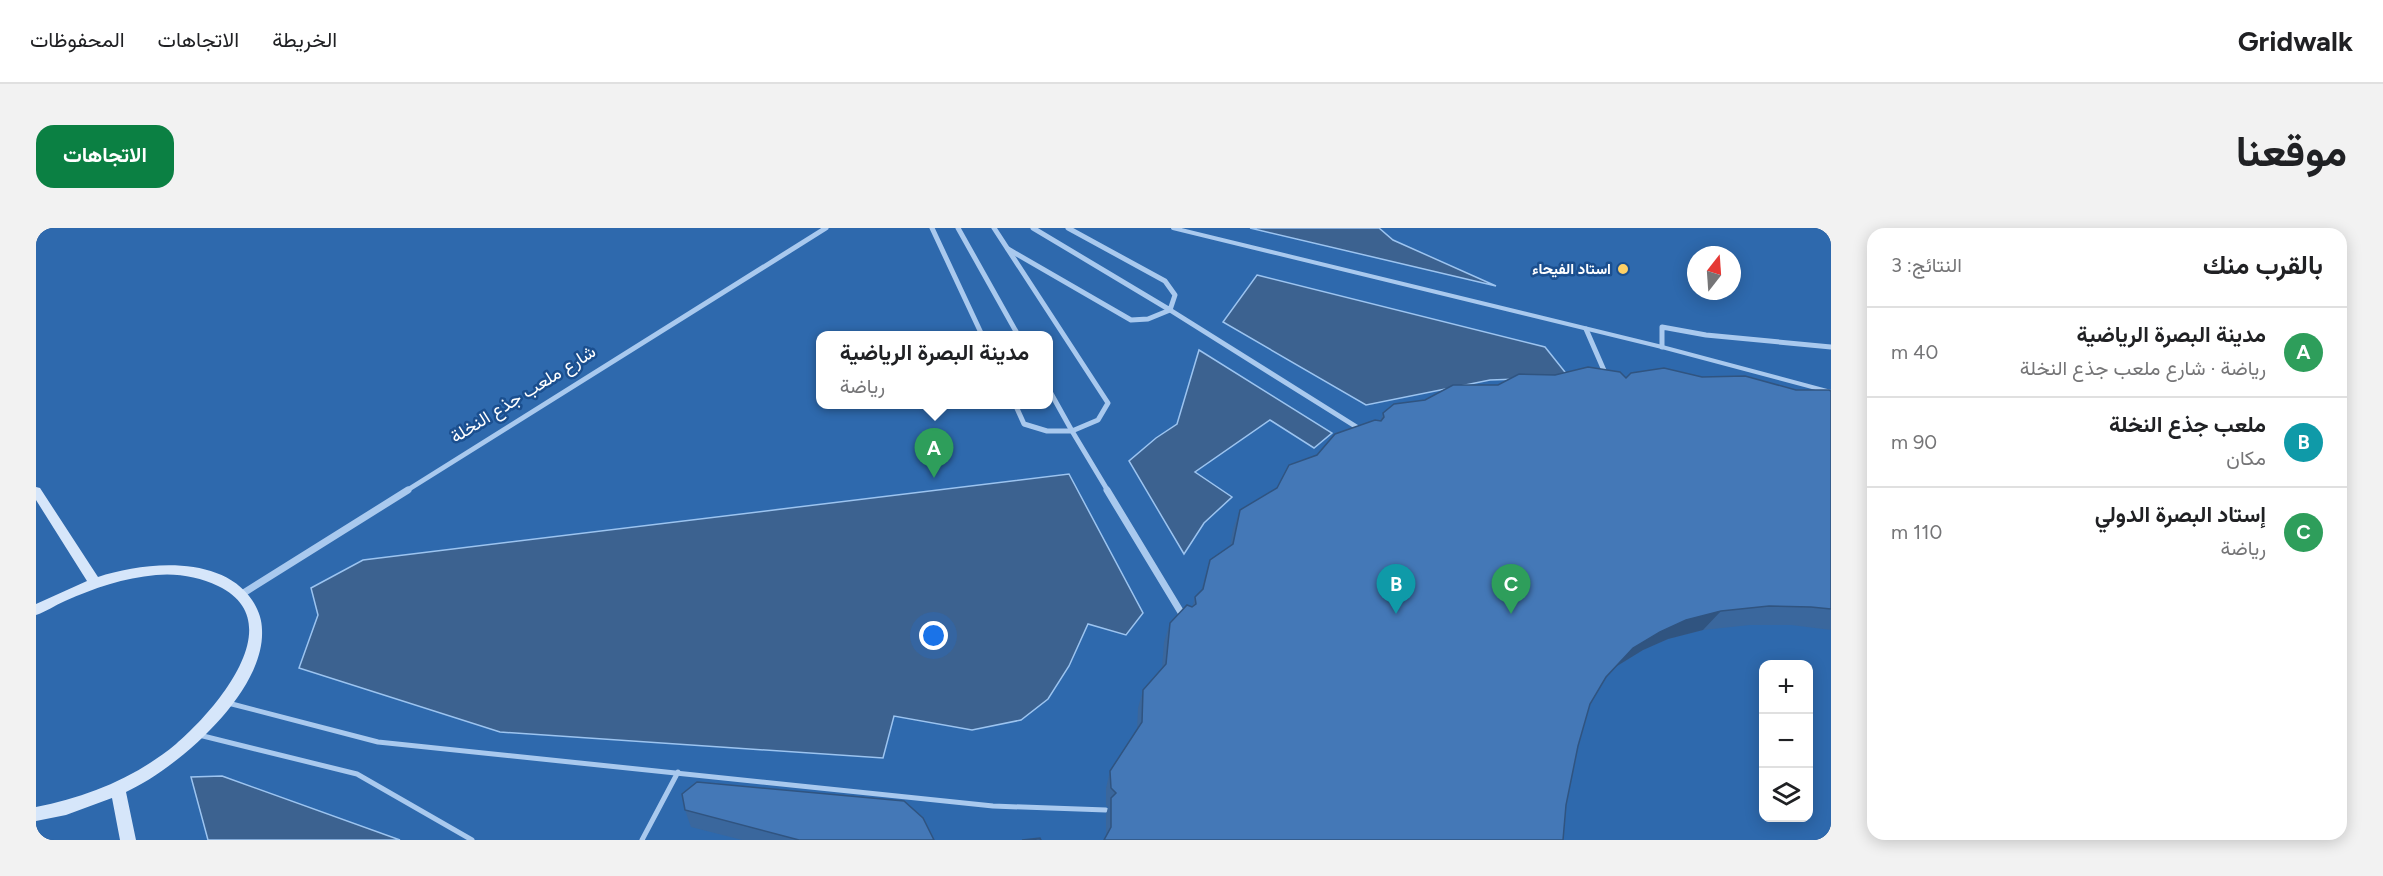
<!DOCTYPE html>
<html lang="ar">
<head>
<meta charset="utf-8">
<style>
  body { margin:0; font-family:Figtree,Vazirmatn,sans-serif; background:#f2f2f2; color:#202124; direction:rtl }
  .controls { position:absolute; right:18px; bottom:18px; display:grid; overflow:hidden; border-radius:12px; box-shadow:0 3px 15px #0003 }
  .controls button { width:54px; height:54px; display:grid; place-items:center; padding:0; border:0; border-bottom:2px solid #e0e0e0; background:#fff; color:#202124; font:30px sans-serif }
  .compass { position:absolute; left:1651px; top:18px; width:54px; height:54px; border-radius:50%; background:#fff; box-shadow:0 3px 15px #0003; rotate:17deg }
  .you { position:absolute; left:898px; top:408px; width:21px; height:21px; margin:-15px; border:4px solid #fff; border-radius:50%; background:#1a73e8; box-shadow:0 0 0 9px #1a73e833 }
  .badge { display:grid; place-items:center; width:39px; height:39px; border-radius:50%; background:#0b8043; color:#fff; font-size:20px; font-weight:700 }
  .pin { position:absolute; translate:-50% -50px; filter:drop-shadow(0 2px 3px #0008) }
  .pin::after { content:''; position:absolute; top:32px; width:21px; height:18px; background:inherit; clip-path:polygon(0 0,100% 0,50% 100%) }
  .popup { position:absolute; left:780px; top:103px; width:237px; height:78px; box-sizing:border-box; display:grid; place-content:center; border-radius:12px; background:#fff; filter:drop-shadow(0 2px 4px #0005); font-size:20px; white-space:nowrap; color:#757577 }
  .popup b { font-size:22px; color:#202124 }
  .popup::after { content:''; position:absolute; left:50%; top:100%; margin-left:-12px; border:12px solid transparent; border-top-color:#fff }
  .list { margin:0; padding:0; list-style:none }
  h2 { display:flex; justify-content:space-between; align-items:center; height:78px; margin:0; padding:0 24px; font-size:26px }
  h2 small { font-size:20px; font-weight:400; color:#757577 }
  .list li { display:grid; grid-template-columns:39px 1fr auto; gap:18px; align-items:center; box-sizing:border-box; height:90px; padding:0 24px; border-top:2px solid #e0e0e0 }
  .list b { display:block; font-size:22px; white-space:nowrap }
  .list p { margin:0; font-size:20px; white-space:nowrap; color:#757577 }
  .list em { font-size:20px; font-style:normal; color:#757577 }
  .icon { flex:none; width:33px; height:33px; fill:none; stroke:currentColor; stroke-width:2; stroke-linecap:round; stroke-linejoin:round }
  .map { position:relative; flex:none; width:1795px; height:612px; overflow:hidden; direction:ltr; border-radius:18px }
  header { display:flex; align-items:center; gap:36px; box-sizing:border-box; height:84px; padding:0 30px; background:#fff; border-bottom:2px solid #e0e0e0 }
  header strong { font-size:28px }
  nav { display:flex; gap:33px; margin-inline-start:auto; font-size:21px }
  .intro { display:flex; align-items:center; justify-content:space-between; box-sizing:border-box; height:144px; padding:0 36px }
  h1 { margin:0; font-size:42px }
  .button { padding:15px 27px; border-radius:18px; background:#0b8043; color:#fff; font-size:21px; font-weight:700 }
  main { display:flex; gap:36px; padding:0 36px }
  aside { flex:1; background:#fff; border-radius:18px; box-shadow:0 3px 15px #0003 }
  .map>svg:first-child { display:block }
  .green { fill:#2e69ad; fill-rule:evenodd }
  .water { fill:#3c6290; stroke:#9cc4f0; stroke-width:1.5 }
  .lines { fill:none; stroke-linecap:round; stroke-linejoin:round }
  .lane-far1 { stroke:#a9c9ee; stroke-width:4 }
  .lane { stroke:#a9c9ee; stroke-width:5 }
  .street-far1 { stroke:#a9c9ee; stroke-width:5 }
  .street { stroke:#a9c9ee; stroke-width:7 }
  .secondary { fill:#d6e6fa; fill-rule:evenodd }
  .wall { fill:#3a679d }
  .shaded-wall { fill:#305480 }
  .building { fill:#4478b7; stroke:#305480; stroke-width:1.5 }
  .poi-dot { fill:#ffd166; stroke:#1b4f8f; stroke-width:2 }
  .labels { text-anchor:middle; stroke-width:5; stroke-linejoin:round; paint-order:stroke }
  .far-poi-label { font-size:15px; font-weight:bold; fill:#fff; stroke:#1b4f8f; text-anchor:end }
  .street-label { font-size:18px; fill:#fff; stroke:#1b4f8f }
</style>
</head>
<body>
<header>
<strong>Gridwalk</strong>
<nav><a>الخريطة</a><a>الاتجاهات</a><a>المحفوظات</a></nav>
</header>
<div class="intro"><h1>موقعنا</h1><a class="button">الاتجاهات</a></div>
<main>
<aside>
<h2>بالقرب منك<small>النتائج: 3</small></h2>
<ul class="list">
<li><span class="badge" style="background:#2e9e5b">A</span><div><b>مدينة البصرة الرياضية</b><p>رياضة · شارع ملعب جذع النخلة</p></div><em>40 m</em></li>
<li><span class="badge" style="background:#0f9aa8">B</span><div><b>ملعب جذع النخلة</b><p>مكان</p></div><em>90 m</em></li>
<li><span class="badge" style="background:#2e9e5b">C</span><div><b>إستاد البصرة الدولي</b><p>رياضة</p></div><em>110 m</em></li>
</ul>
</aside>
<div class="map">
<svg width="1795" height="612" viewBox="0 0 1795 612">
  <rect width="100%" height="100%" fill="#1b4f8f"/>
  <path class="green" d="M 0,0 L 1795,0 L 1795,612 L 0,612 ZM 1660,27 L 1696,27 L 1696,63 L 1660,63 ZM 784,107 L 1012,107 L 1012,176 L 784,176 ZM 1728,436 L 1772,436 L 1772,590 L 1728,590 Z"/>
  <g class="water">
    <polygon points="1214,0 1343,0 1357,12 1460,58"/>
    <polygon points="1221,47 1509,119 1533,149 1454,152 1330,177 1187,94"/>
    <polygon points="1163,122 1296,205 1278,220 1234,192 1159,244 1196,269 1168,295 1148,326 1093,233 1120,210 1141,196"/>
    <polygon points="1033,246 1107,385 1090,407 1052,396 1033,438 1012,471 985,492 936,502 858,488 847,530 464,504 263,440 282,387 275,360 327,332"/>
    <polygon points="186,548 364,612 172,612 155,549"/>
  </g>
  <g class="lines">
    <polyline class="lane-far1" points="1137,0 1626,119 1795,164"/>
    <g class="lane">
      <polyline points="192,475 342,514 957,578 1070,582"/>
      <polyline points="163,507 321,546 436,612"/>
      <polyline points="606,612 642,544"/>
    </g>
    <g class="street-far1">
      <polyline points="896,0 946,107"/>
      <polyline points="922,0 982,107"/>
      <polyline points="958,0 1072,175 1062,192 1036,203 1012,160"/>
      <polyline points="997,0 1134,82 1139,67 1129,53 1032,0"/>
      <polyline points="972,21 1095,92 1112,91 1134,82 1327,203"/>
      <polyline points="1550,101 1570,147"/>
      <polyline points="1626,119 1626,99 1670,107 1795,119"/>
      <polyline points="979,176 988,196 1011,203 1036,203 1072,263"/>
      <polyline points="370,263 790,0"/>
    </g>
    <g class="street">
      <polyline points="1071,262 1149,391"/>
      <polyline points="206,366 372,262"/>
    </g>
    <path class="secondary" d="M 0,259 L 4,260 L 62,349 C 107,334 185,326 216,372 C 222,381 226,391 226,402 C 229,464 142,540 90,564 L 100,612 L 84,612 L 76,570 L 30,587 L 0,593 L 0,579 C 51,569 99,550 140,516 C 178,484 257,394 182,358 C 163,349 142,345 120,347 C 88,350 58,360 29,373 C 19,377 10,384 0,387 L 0,376 L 51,353 L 0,272 Z"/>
  </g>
  <g class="wall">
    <polygon points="1666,149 1760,162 1795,163 1795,402 1755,397 1714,397 1667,402 1632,411 1607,422 1581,438 1568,452 1070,607 1070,587 1072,579 1070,577 1070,560 1074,543 1101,502 1102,480 1107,462 1126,440 1128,414 1134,395 1156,379 1159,369 1165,363 1174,332 1194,318 1197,301 1204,282 1241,260 1281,227 1344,193 1347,185 1389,172 1462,157 1590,150"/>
    <polygon points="649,582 898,612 706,612 655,599"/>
  </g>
  <polygon class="shaded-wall" points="1685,383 1667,402 1632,411 1607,422 1581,438 1553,467 1597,420 1624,404 1650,392"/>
  <g class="building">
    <polygon points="1552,139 1584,144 1590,150 1595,145 1628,140 1666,149 1709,148 1760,162 1793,162 1795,163 1795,381 1775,379 1733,378 1685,383 1650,392 1624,404 1597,420 1570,449 1554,476 1542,518 1530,577 1527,612 1068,612 1075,599 1075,570 1080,565 1075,560 1074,543 1106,494 1107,462 1130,436 1134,395 1151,377 1156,379 1160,376 1159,369 1167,361 1174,332 1197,316 1204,282 1241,260 1253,237 1281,227 1299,206 1339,192 1345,193 1348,189 1347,185 1358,176 1389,172 1417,157 1462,157 1483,146 1519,147"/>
    <polygon points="661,554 868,573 887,590 898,612 763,612 649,582 646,566"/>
    <polygon points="1004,610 1005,612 986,612"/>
  </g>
  <circle class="poi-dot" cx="1587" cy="41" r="6"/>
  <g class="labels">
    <g class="far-poi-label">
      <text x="1575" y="46">استاد الفيحاء</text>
    </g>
    <g class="street-label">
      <text transform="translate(487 166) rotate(-32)" y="6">شارع ملعب جذع النخلة</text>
    </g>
  </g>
</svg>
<div class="controls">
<button>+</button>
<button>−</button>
<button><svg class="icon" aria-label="layers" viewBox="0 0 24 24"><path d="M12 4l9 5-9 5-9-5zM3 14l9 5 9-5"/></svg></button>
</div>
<svg class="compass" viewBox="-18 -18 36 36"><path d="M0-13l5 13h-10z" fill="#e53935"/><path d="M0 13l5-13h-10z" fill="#757577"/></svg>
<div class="you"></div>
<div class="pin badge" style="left:898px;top:250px;background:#2e9e5b">A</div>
<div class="popup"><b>مدينة البصرة الرياضية</b>رياضة</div>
<div class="pin badge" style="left:1360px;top:386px;background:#0f9aa8">B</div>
<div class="pin badge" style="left:1475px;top:386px;background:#2e9e5b">C</div>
</div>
</main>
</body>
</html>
